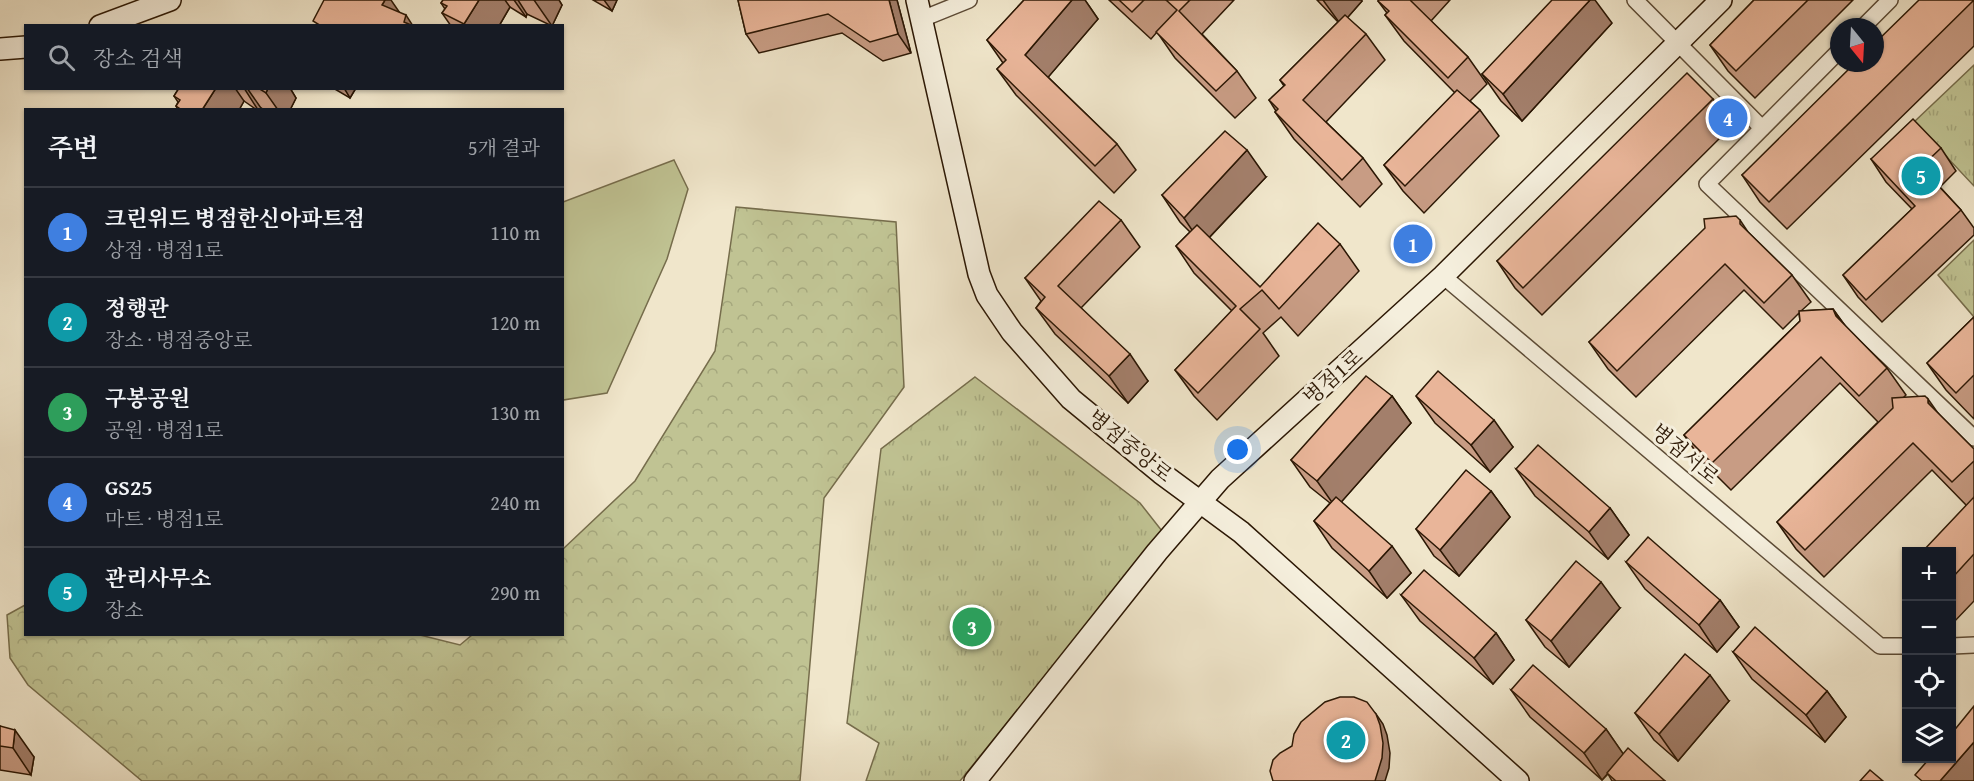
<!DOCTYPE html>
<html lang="ko">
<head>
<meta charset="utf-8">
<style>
  body { margin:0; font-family:"Gentium Book Plus","Noto Serif KR",serif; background:#20242c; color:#f1f3f6 }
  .controls { position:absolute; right:18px; bottom:18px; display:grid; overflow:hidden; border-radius:0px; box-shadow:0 2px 4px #0004 }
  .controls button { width:54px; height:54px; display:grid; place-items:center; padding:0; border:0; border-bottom:2px solid #363941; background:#171b24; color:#f1f3f6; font:30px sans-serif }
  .compass { position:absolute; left:1830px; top:18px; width:54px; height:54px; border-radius:50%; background:#171b24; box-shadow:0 2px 4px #0004; rotate:162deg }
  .you { position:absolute; left:1238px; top:450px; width:21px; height:21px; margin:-15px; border:4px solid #fff; border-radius:50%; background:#1a73e8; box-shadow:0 0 0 9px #1a73e833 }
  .badge { display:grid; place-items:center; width:39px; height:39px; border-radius:50%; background:#d93025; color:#fff; font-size:20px; font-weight:700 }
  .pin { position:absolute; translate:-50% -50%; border:3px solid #fff; box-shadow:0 2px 6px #0006 }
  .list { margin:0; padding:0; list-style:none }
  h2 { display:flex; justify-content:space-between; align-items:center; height:78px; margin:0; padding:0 24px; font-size:26px }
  h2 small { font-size:20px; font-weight:400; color:#9ea1a6 }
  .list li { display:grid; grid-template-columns:39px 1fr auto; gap:18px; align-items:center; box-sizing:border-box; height:90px; padding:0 24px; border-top:2px solid #363941 }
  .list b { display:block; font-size:22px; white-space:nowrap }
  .list p { margin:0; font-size:20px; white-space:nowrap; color:#9ea1a6 }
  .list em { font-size:20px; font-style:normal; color:#9ea1a6 }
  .icon { flex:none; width:33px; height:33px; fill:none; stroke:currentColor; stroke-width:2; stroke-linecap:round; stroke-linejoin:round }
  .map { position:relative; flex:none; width:1974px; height:781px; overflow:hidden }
  .search { position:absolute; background:#171b24; box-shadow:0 2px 4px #0004; left:24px; top:24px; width:540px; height:66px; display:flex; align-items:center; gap:15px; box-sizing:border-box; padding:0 21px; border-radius:0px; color:#9ea1a6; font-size:22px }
  .panel { position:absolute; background:#171b24; box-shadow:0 2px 4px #0004; left:24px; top:108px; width:540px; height:528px; border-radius:0px }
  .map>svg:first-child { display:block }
  .grass { fill:#c0c393; stroke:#766d4c; stroke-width:1.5 }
  .forest { fill:url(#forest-crowns); stroke:#766d4c; stroke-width:1.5 }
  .park { fill:url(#park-tufts); stroke:#766d4c; stroke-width:1.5 }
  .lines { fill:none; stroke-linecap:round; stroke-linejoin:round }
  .street-casing { stroke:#5c4b36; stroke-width:18 }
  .secondary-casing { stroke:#2b1704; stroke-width:24 }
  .street { stroke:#f5efdd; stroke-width:15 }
  .secondary { stroke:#f5efdd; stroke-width:21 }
  .wall { fill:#c89c84; stroke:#2b1704; stroke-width:1.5 }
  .shaded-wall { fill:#a37f6b; stroke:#2b1704; stroke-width:1.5 }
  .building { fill:#e9b599; stroke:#2b1704; stroke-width:1.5 }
  .labels { text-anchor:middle; stroke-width:6; stroke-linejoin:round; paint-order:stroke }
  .street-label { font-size:21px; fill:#2b1704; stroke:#f5efdd }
</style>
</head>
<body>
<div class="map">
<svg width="1974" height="781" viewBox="0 0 1974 781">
  <defs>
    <pattern id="forest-crowns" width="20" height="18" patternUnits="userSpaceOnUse" patternTransform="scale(1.5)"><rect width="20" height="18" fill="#c0c393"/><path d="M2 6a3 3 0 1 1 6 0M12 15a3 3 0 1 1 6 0" fill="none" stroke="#a5a77d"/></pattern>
    <pattern id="park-tufts" width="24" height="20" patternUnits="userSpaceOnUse" patternTransform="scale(1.5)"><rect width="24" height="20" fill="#c0c393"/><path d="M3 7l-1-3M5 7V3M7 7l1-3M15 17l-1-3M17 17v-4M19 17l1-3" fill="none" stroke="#a5a77d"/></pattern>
  </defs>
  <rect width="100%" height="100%" fill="#f0e6cb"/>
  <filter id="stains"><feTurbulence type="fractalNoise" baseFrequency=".00333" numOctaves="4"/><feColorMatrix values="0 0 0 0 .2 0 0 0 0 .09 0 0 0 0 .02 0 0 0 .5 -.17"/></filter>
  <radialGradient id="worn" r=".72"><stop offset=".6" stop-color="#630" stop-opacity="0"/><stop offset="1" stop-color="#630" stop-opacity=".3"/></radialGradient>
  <polygon class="grass" points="674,160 688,189 667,259 607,393 563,400 563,202"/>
  <polygon class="forest" points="736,207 896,222 904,387 824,498 800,781 142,781 28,685 10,658 7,615 25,605 26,634 416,634 460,645 472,635 562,634 563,549 635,481 715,351"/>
  <g class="park">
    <polygon points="1974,65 1974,186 1914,122"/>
    <polygon points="1974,240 1974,317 1938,275"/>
    <polygon points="975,377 1140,503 1162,531 960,781 866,781 879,743 847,723 881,449"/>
  </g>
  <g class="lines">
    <g class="street-casing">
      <g id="street">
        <polyline points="1635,0 1762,128"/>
        <polyline points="922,19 969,0"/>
        <polyline points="1863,27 1890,0"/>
        <polyline points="1839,51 1707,184 1974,438"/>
        <polyline points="1443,276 1880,646 1906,646"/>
        <polyline points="1952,646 1974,645"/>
      </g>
    </g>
    <g class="secondary-casing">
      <g id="secondary">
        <polyline points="917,0 979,274 987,295 1012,332 1071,399 1161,473 1241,532 1518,781"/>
        <polyline points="100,26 170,0"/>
        <polyline points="0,49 26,47"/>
        <polyline points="975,781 1157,552 1220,479 1443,276 1721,0"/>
      </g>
    </g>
    <use href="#street" class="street"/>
    <use href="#secondary" class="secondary"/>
  </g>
  <g class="wall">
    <polygon points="443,0 559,0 562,5 552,26 527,14 526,17 510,7 499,26 451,26 442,13 445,9 441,3"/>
    <polygon points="593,0 617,0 612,11"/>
    <polygon points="738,0 897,0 911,53 883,61 842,33 759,53 746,34"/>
    <polygon points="1024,0 1085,0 1098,19 1048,77 1117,144 1136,170 1114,193 1016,95 997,69 1003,63 987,40"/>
    <polygon points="1109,0 1234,0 1202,34 1237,71 1256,98 1235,118 1175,58 1157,32 1151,39"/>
    <polygon points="1317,0 1361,0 1362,1 1347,18 1366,34 1385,60 1326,122 1363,158 1382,184 1360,207 1294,139 1275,112 1276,111 1269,100 1284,86 1280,80 1338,22"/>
    <polygon points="1379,0 1450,0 1431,21 1468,57 1487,84 1470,101 1480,110 1499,136 1424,213 1403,191 1384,165 1455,93 1404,41 1385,15 1387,13 1378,1"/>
    <polygon points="1754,0 1853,0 1755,98 1728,71 1710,45"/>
    <polygon points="1974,0 1974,46 1787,229 1760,202 1742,175"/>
    <polygon points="1612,23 1522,121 1501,101 1482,74"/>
    <polygon points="179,88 290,88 296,98 290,110 265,110 261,108 260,110 257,110 244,101 239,110 178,110 176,106 178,102 174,96"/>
    <polygon points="333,88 356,88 350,98"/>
    <polygon points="1713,99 1732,126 1542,315 1515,288 1497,261"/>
    <polygon points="1941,148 1956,171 1940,187 1961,210 1974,228 1974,235 1882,322 1858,297 1843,275 1912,209 1886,182 1871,159"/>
    <polygon points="1266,177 1209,238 1260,287 1340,244 1359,271 1298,336 1281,317 1263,333 1279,356 1217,420 1194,396 1175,370 1232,311 1194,273 1176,246 1190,232 1180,222 1162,195"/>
    <polygon points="1121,220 1140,247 1081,308 1148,381 1128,403 1055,334 1036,308 1041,301 1025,278"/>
    <polygon points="1740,220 1748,232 1792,275 1811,302 1801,311 1833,309 1845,326 1887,368 1906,395 1904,397 1938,413 1974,449 1974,601 1953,623 1952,622 1952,552 1966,505 1932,470 1824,577 1796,549 1777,522 1878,422 1840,383 1731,490 1703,462 1684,435 1800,321 1799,313 1783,329 1744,290 1636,397 1608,369 1589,342"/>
    <polygon points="1974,317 1974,419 1946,390 1927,363"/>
    <polygon points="1392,396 1411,423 1341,502 1411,573 1387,598 1332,548 1314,521 1330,503 1310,487 1291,460"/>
    <polygon points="1416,396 1513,447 1490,472 1435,423"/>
    <polygon points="1516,469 1610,508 1629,535 1608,559 1535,496"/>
    <polygon points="1491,491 1510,517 1459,576 1434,556 1416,529"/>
    <polygon points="1626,562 1720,600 1739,627 1717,652 1645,589"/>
    <polygon points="1401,595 1496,633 1514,660 1493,684 1420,621"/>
    <polygon points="1620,608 1569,667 1545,647 1526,620"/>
    <polygon points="1733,652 1827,691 1846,717 1825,742 1752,679"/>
    <polygon points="1511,690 1606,729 1623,754 1665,781 1612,781 1608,774 1602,780 1530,717"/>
    <polygon points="1729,701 1678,761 1654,740 1635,713"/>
    <polygon points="0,726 34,757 31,775 0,770"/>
  </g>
  <g class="shaded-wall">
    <polygon points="385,0 391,0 404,19 406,15 413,26 406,26 382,5"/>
    <polygon points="479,0 505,0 510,7 499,26 465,26 464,24"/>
    <polygon points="514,0 518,0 527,14 526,17"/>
    <polygon points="534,0 559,0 562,5 552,26"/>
    <polygon points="604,0 617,0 612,11"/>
    <polygon points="889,0 897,0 911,53 898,34"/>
    <polygon points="1072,0 1085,0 1098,19 1044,82 1025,55"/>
    <polygon points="1323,0 1361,0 1362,1 1341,25"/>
    <polygon points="1590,0 1595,0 1612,23 1522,121 1503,94"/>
    <polygon points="216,88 235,88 244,101 239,110 202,110"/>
    <polygon points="244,88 247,88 261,108 260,110 258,110"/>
    <polygon points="268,88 290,88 296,98 290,110 278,110 266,93"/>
    <polygon points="344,88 356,88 350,98"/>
    <polygon points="1247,150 1266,177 1202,245 1184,218"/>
    <polygon points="1833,309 1852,335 1836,316"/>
    <polygon points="1130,354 1148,381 1128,403 1109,376"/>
    <polygon points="1392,396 1411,423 1336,508 1317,481"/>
    <polygon points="1928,399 1947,426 1928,403"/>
    <polygon points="1494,420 1513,447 1490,472 1471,445"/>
    <polygon points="1491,491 1510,517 1459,576 1440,550"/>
    <polygon points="1610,508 1629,535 1608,559 1589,532"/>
    <polygon points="1392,546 1411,573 1387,598 1369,571"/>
    <polygon points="1601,582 1620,608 1569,667 1551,641"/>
    <polygon points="1720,600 1739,627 1717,652 1699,625"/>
    <polygon points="1496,633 1514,660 1493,684 1474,658"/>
    <polygon points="1710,675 1729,701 1678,761 1659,734"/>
    <polygon points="1827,691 1846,717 1825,742 1806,715"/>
    <polygon points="1376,714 1383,724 1387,735 1390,753 1389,768 1385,781 1375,781"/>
    <polygon points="1606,729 1624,755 1602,780 1584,753"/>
    <polygon points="15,730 34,757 31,775 13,748"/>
    <polygon points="1974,742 1974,781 1940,781"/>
  </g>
  <g class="building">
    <polygon points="324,0 385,0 382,5 406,15 404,22 411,25 411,26 321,26 313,21"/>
    <polygon points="443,0 479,0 464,24 442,13 447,6 441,3"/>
    <polygon points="738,0 889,0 898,34 870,42 828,14 746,34"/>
    <polygon points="1024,0 1072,0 1025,55 1117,144 1095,166 997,69 1006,60 987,40"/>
    <polygon points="1119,0 1144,0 1132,12"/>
    <polygon points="1166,0 1190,0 1179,11 1237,71 1216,91 1156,32 1177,10"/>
    <polygon points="1379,0 1410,0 1468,57 1448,78 1385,15 1389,11 1378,1"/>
    <polygon points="1552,0 1590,0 1503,94 1482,74"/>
    <polygon points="1754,0 1808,0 1736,71 1710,45"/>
    <polygon points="1919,0 1974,0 1769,202 1742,175 1855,63 1875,63 1875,43"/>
    <polygon points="1345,15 1366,34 1303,100 1363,158 1342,180 1275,112 1278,109 1269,100 1285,85 1280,80"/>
    <polygon points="1687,73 1713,99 1523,288 1497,261"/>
    <polygon points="179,88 216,88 202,110 182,110 176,106 180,100 174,96"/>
    <polygon points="258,88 268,88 266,93"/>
    <polygon points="1457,90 1480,110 1405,186 1384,165"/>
    <polygon points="1913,119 1941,148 1921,167 1961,210 1866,300 1843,275 1915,206 1871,159"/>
    <polygon points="1225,131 1247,150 1184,218 1162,195"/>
    <polygon points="1099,201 1121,220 1058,286 1130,354 1109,376 1036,308 1045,297 1025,278"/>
    <polygon points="1736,216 1740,220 1740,224 1792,275 1764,303 1725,264 1617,371 1589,342 1705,228 1704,219"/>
    <polygon points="1318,223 1340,244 1279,309 1262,290 1240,309 1260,329 1198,393 1175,370 1236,306 1176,246 1197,225 1260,287"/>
    <polygon points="1833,309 1836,316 1887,368 1859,396 1821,357 1712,463 1684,435 1800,321 1799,311"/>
    <polygon points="1974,317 1974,375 1956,393 1927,363"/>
    <polygon points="1438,371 1494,420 1471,445 1416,396"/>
    <polygon points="1366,376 1392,396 1317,481 1291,460"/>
    <polygon points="1925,396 1928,399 1928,403 1974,449 1974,461 1952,482 1913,443 1805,550 1777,522 1893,408 1892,398"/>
    <polygon points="1538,445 1610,508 1589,532 1516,469"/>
    <polygon points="1466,470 1491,491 1440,550 1416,529"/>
    <polygon points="1336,497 1392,546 1369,571 1314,521"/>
    <polygon points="1974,497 1974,554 1952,578 1952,552 1922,552"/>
    <polygon points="1648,537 1720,600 1699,625 1626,562"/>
    <polygon points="1576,561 1601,582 1551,641 1526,620"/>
    <polygon points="1424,570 1496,633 1474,658 1401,595"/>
    <polygon points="1755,627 1827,691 1806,715 1733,652"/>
    <polygon points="1685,654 1710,675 1659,734 1635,713"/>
    <polygon points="1533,665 1606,729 1584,753 1511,690"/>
    <polygon points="1340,697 1354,697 1367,702 1376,714 1380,725 1383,743 1382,758 1375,781 1273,781 1270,771 1273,760 1280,753 1292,746 1294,734 1301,722 1325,702"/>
    <polygon points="1974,706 1974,742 1940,781 1922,781 1915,775 1929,759 1952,759 1952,733"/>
    <polygon points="0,726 15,730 13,748 0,746"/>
    <polygon points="1628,748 1665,781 1616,781 1607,773"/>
    <polygon points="1870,770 1883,781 1860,781"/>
  </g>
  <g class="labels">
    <g class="street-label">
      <text transform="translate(1333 377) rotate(-42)" y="7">병점1로</text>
      <text transform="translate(1130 446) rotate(39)" y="7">병점중앙로</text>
      <text transform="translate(1685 454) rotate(40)" y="7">병점서로</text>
    </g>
  </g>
  <rect width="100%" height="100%" filter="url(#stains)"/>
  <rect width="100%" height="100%" fill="url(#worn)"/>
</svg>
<div class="controls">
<button>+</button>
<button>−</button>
<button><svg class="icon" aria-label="locate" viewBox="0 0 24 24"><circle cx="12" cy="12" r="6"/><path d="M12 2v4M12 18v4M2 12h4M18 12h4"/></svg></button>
<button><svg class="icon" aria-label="layers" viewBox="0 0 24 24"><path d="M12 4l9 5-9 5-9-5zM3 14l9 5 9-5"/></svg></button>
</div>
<svg class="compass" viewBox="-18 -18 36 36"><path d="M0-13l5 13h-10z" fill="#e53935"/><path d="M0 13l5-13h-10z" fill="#9ea1a6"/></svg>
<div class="you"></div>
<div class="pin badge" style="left:1413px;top:244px;background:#3f7fe0">1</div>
<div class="pin badge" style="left:1346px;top:740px;background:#0f9aa8">2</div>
<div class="pin badge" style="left:972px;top:627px;background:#2e9e5b">3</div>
<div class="pin badge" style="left:1728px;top:118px;background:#3f7fe0">4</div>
<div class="pin badge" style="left:1921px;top:176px;background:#0f9aa8">5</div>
<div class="search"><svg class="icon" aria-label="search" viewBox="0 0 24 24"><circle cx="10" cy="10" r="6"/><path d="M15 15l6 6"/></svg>장소 검색</div>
<section class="panel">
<h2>주변<small>5개 결과</small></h2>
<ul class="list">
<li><span class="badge" style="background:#3f7fe0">1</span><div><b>크린위드 병점한신아파트점</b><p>상점 · 병점1로</p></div><em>110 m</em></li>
<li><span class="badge" style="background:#0f9aa8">2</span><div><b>정행관</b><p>장소 · 병점중앙로</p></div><em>120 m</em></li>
<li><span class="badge" style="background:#2e9e5b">3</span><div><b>구봉공원</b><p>공원 · 병점1로</p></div><em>130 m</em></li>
<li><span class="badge" style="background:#3f7fe0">4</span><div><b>GS25</b><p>마트 · 병점1로</p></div><em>240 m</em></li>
<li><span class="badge" style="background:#0f9aa8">5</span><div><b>관리사무소</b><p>장소</p></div><em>290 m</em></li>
</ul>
</section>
</div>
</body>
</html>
